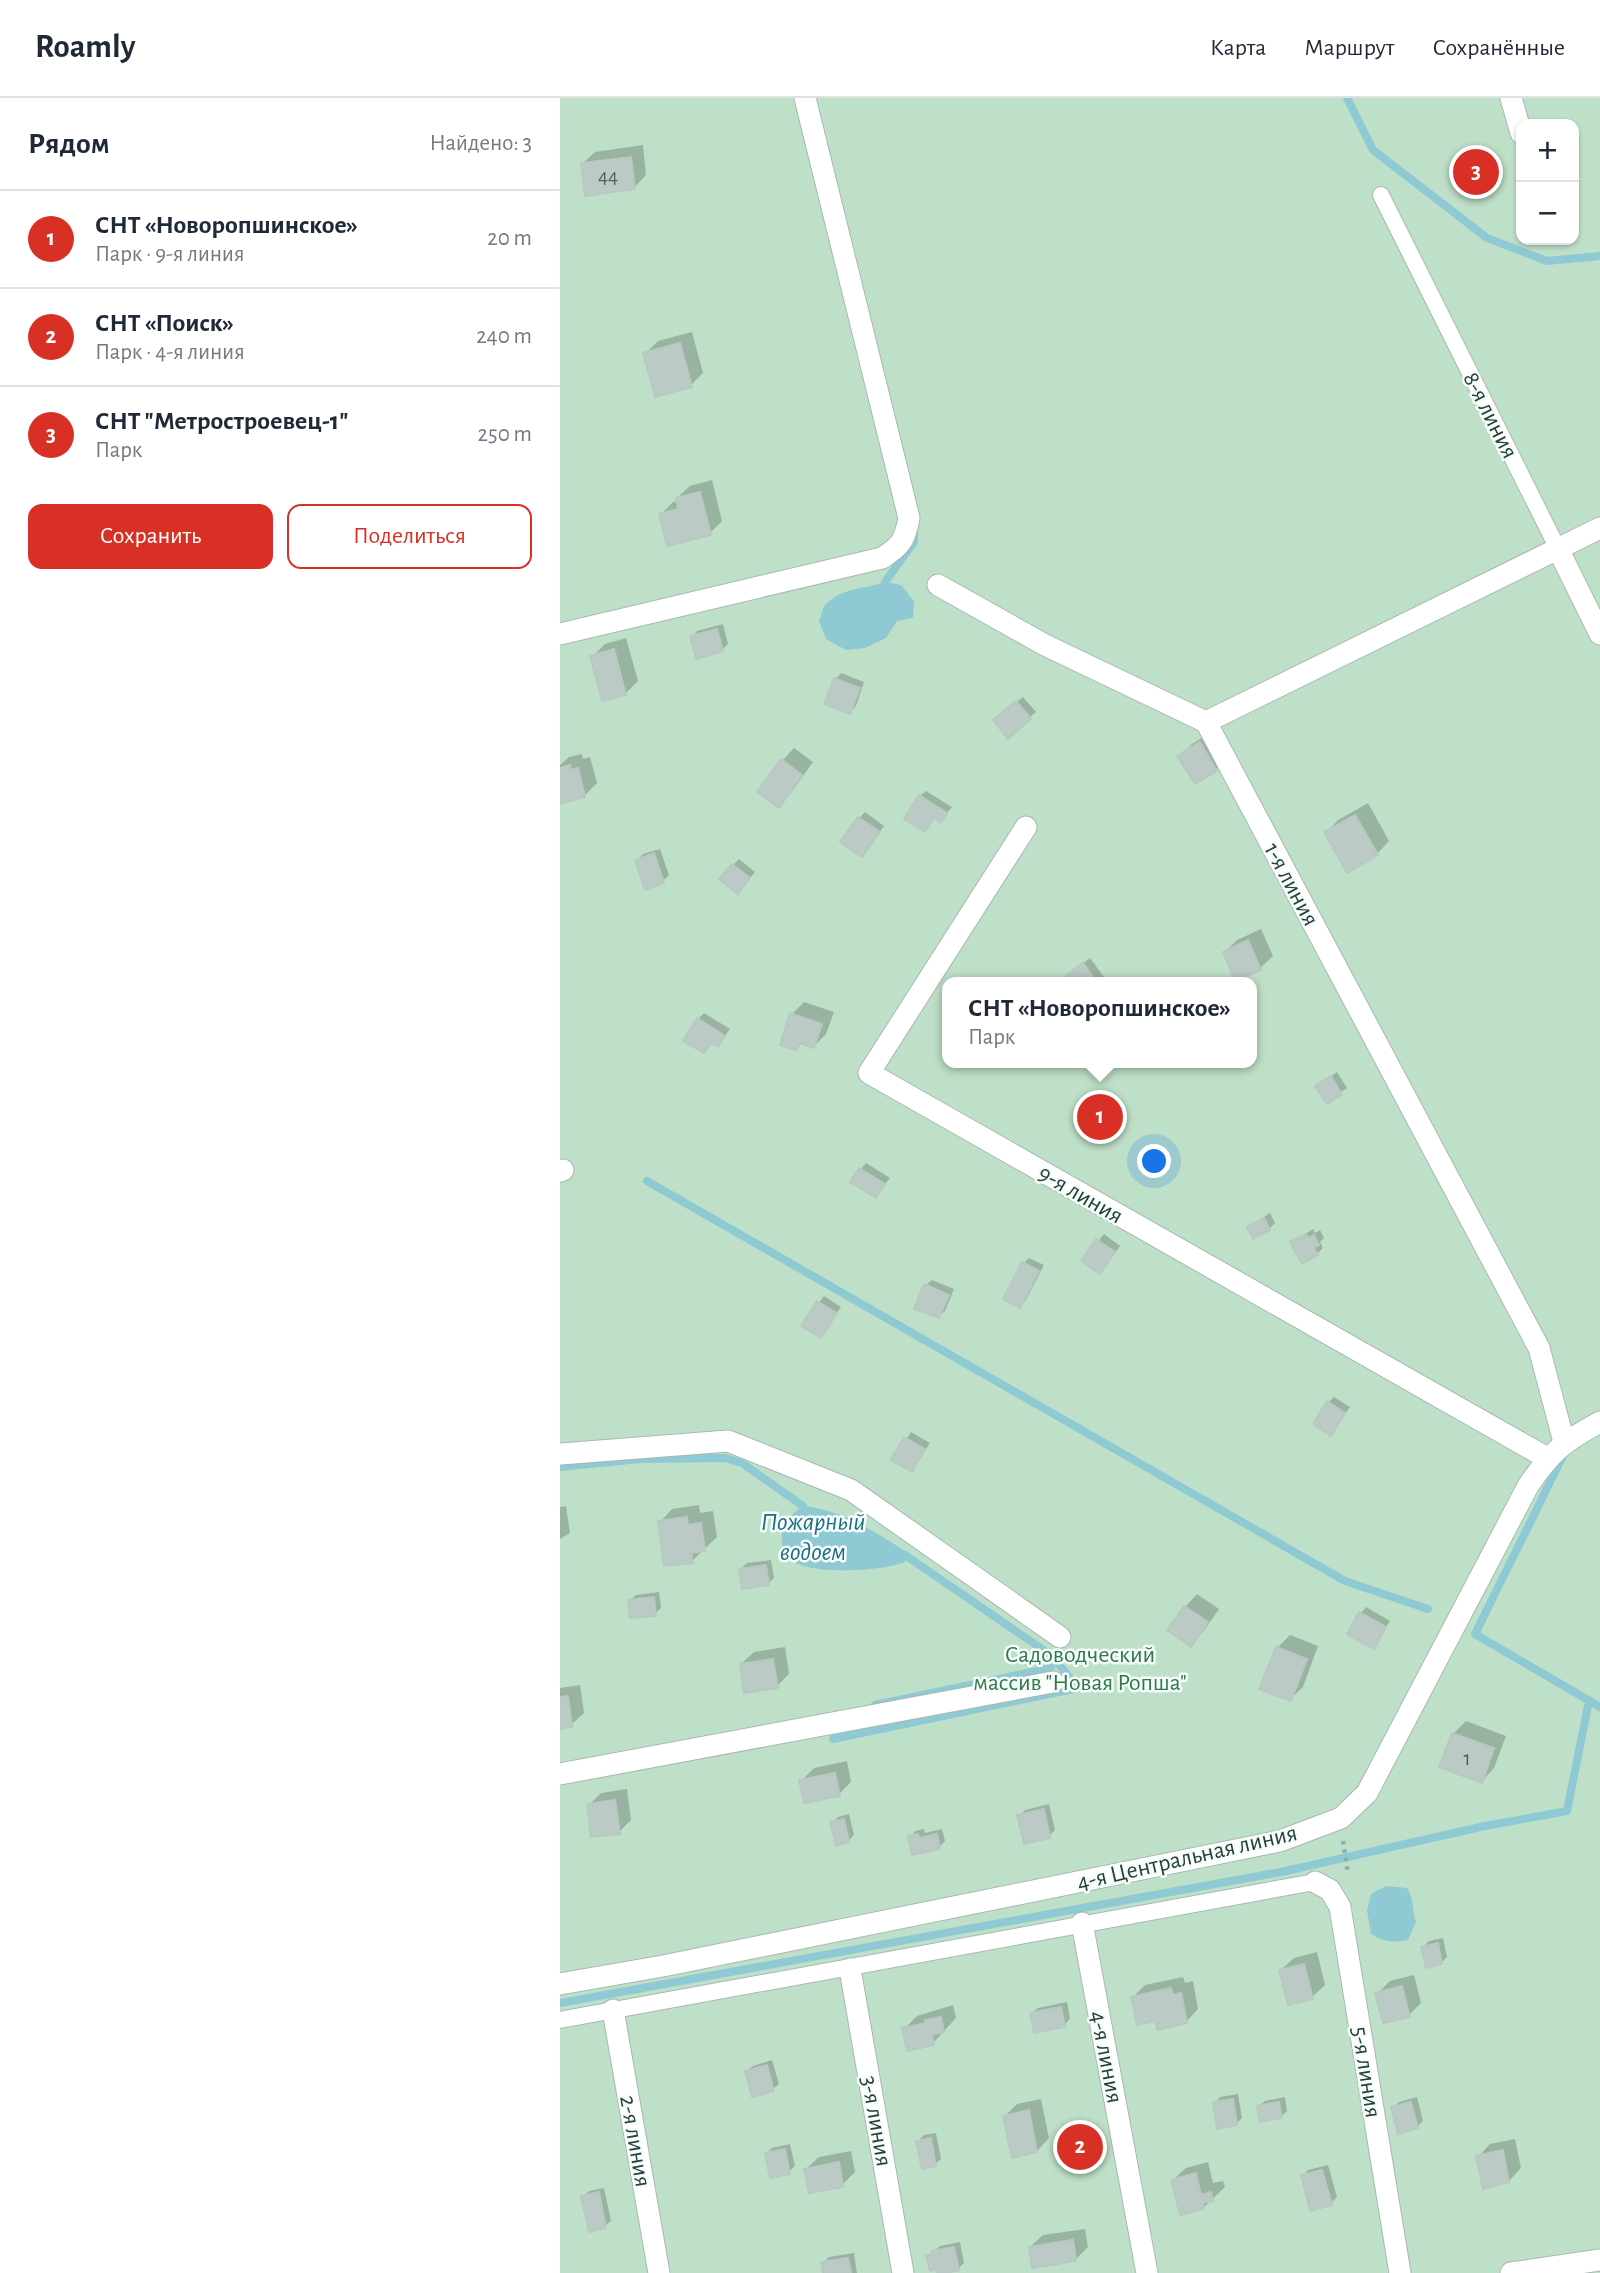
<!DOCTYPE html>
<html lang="ru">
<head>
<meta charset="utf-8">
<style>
  body { margin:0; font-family:"Alegreya Sans",sans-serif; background:#f6f6f7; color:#1f2937 }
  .controls { position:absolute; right:21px; top:21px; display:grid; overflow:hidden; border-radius:14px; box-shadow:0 2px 5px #0004 }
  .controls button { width:63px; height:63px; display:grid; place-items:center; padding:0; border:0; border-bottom:2px solid #e0e1e3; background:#fff; color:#1f2937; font:35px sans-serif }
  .you { position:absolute; left:595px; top:1064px; width:24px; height:24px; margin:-18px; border:5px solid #fff; border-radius:50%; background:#1a73e8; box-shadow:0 0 0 10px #1a73e833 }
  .badge { display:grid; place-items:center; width:46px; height:46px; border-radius:50%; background:#d93025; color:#fff; font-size:23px; font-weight:700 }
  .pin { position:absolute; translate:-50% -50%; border:4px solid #fff; box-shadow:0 2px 7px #0006 }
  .popup { position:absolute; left:382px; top:879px; width:315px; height:91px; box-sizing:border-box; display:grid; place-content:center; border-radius:14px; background:#fff; filter:drop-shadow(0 2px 5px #0005); font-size:23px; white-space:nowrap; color:#747a83 }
  .popup b { font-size:26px; color:#1f2937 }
  .popup::after { content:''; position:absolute; left:50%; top:100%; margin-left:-14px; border:14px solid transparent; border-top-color:#fff }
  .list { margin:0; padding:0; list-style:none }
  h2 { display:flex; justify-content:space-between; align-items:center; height:91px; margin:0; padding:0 28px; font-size:30px }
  h2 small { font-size:23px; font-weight:400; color:#747a83 }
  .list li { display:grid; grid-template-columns:46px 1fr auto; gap:21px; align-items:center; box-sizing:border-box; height:98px; padding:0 28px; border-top:2px solid #e0e1e3 }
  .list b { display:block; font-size:26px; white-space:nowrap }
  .list p { margin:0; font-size:23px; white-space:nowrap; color:#747a83 }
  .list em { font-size:23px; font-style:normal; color:#747a83 }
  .actions { display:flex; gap:14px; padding:21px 28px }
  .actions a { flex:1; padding:16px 0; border:2px solid #d93025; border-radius:14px; text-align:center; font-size:24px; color:#d93025 }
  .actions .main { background:#d93025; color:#fff }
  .map { position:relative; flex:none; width:1040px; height:2175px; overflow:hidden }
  header { display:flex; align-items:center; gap:42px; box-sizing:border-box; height:98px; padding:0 35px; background:#fff; border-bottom:2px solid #e0e1e3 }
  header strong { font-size:33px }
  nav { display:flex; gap:38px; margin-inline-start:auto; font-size:24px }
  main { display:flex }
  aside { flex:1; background:#fff }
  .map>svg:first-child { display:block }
  .garden { fill:#bfe0c8; fill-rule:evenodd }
  .water { fill:#8ec9d4 }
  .shadow { fill:#0003 }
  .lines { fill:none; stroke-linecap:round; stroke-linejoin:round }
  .stream { stroke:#8ec9d4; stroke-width:8 }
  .building { fill:#bbcac4; stroke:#b8c9c2; stroke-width:2 }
  .service-casing { stroke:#a8b8b2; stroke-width:18 }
  .minor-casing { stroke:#a8b8b2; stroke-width:23 }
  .path { stroke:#86b3a5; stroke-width:4.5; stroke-dasharray:3.5 5; stroke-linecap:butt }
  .service { stroke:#fff; stroke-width:16 }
  .minor { stroke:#fff; stroke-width:21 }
  .labels { text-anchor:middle; stroke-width:5; stroke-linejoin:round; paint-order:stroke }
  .number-label { font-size:21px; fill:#4a645c }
  .street-label { font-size:24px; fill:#24423a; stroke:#f7fbf9 }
  .park-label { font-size:24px; fill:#2d7a4b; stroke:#f7fbf9 }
  .water-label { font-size:26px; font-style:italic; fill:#1c6f80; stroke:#f7fbf9 }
</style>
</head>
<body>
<header>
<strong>Roamly</strong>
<nav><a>Карта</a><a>Маршрут</a><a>Сохранённые</a></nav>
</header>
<main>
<aside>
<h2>Рядом<small>Найдено: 3</small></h2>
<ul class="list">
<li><span class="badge">1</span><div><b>СНТ «Новоропшинское»</b><p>Парк · 9-я линия</p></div><em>20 m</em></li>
<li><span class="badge">2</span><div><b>СНТ «Поиск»</b><p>Парк · 4-я линия</p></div><em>240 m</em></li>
<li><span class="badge">3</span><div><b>СНТ &quot;Метростроевец-1&quot;</b><p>Парк</p></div><em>250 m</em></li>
</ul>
<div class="actions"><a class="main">Сохранить</a><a>Поделиться</a></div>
</aside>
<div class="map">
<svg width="1040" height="2175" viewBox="0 0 1040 2175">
  <rect width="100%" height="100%" fill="#e6efeb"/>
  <path class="garden" d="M 0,0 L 1040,0 L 1040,2175 L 0,2175 ZM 961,26 L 1014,26 L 1014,142 L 961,142 ZM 388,884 L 692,884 L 692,965 L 388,965 Z"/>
  <g class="water">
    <path d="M 325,484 L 341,487 L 354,503 L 353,520 L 337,523 L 326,540 L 305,550 L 286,552 L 266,541 L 259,523 C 261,519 262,511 265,507 C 280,490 306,491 325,484 Z"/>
    <path d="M 243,1408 C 282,1412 312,1432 345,1453 L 345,1464 C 323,1473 251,1478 231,1462 C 225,1457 222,1450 222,1443 C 220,1425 230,1417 243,1408 Z"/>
    <path d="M 826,1788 L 847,1790 C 854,1800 852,1812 856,1824 L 848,1842 C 833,1845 824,1844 811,1836 L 807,1812 L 811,1796 Z"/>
  </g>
  <g class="shadow">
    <polygon points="83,47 86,77 74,90 22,66 35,54"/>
    <polygon points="132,234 143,275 131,287 85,256 98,243"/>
    <polygon points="152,382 162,423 150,435 101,416 113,404 118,403 117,400 130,388"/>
    <polygon points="163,526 168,546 162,552 132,539 137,533"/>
    <polygon points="66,540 78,583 65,596 32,559 45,546"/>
    <polygon points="281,575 304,584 296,608 290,614 276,581"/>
    <polygon points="463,599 476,614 448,638 441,617"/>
    <polygon points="653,633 668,659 656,671 620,658 632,646"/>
    <polygon points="234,650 253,664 231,695 219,708 222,663"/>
    <polygon points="22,656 23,661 30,659 37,685 24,698 0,704 0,667 9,659"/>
    <polygon points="366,693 392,709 381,722 375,718 365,732 360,698"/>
    <polygon points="808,705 829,743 817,756 766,735 778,722"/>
    <polygon points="305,714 324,728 302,757 299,720"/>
    <polygon points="100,751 109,777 103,783 77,762 83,756"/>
    <polygon points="179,761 195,774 183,788 173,767"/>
    <polygon points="701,831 713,858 700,870 676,880 665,854 677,842"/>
    <polygon points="530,860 544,879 539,884 510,884 506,879"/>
    <polygon points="244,904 274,914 266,936 254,948 243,944 236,951 232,916"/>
    <polygon points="144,915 170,931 158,947 152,944 144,953 138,921"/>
    <polygon points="777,974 787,990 767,1004 758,988"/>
    <polygon points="306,1065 330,1080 316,1098 301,1071"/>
    <polygon points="710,1115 715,1125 709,1131 689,1129"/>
    <polygon points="753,1131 755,1135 760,1132 764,1140 760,1144 763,1150 757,1156 733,1144"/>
    <polygon points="544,1136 560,1148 545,1168 523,1162"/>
    <polygon points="469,1160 484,1167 466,1202 460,1208 463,1166"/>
    <polygon points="372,1182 394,1191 385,1213 379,1218 366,1187"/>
    <polygon points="264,1198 281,1209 261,1238 243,1227"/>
    <polygon points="774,1299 790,1309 771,1336 768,1305"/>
    <polygon points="351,1334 370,1345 352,1372 333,1361"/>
    <polygon points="139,1407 140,1415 153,1413 157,1439 132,1463 100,1424 112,1411"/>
    <polygon points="6,1408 10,1435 0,1441 0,1409"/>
    <polygon points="211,1462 214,1480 208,1486 181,1471 187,1465"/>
    <polygon points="99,1494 101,1510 95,1516 70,1502 76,1497"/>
    <polygon points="637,1496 659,1511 643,1534 631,1546 625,1509"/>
    <polygon points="806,1509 830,1523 813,1549 801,1515"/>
    <polygon points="730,1537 758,1548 743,1589 730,1601 717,1550"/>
    <polygon points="225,1549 229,1576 217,1588 181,1566 194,1554"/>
    <polygon points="20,1587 24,1615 11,1627 0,1629 0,1590"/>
    <polygon points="906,1623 946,1638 934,1670 922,1683 893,1636"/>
    <polygon points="287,1663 291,1684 279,1696 241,1683 254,1670"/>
    <polygon points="67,1691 71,1722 59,1734 29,1707 41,1695"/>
    <polygon points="489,1706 495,1732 489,1738 459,1718 465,1712"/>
    <polygon points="289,1716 294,1737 288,1743 272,1725 278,1719"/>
    <polygon points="364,1731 365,1735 382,1731 385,1743 379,1749 350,1739 355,1733"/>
    <polygon points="883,1840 887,1859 881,1865 863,1849 869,1843"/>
    <polygon points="757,1854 765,1887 752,1899 721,1872 734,1860"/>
    <polygon points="854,1877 861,1905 849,1917 817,1896 830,1883"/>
    <polygon points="623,1879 625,1885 633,1883 638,1911 626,1924 597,1921 573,1899 585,1887"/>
    <polygon points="507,1904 510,1921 504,1927 472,1915 478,1910"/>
    <polygon points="393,1907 396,1920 373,1945 344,1931 357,1918"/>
    <polygon points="212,1962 219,1986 213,1991 187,1973 193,1968"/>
    <polygon points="678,1996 682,2020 676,2026 655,2005 660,1999"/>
    <polygon points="725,1999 727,2013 721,2019 699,2008 705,2003"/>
    <polygon points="857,1999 863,2023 857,2029 833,2010 839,2004"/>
    <polygon points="481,2001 489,2040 477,2053 445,2018 457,2006"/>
    <polygon points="376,2035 381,2061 375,2066 358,2043 364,2037"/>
    <polygon points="955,2041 961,2070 949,2083 918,2059 930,2046"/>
    <polygon points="230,2046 235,2068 229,2074 206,2056 212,2050"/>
    <polygon points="291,2053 295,2074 282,2087 246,2071 259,2059"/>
    <polygon points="648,2064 653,2085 663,2083 665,2089 643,2110 613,2082 626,2070"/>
    <polygon points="768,2067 777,2099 771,2105 743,2078 748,2072"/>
    <polygon points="44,2090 51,2123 45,2128 23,2099 29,2093"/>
    <polygon points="525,2131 528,2149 515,2162 470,2149 483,2137"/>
    <polygon points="400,2144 404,2165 398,2171 368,2158 380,2148"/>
    <polygon points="294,2155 297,2175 265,2175 263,2165 269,2159"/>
  </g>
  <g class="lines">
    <g class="stream">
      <polyline points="787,0 813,52 927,140 987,163 1040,158"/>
      <polyline points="325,484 354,444 354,433"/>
      <polyline points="87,1083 785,1483 868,1511"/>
      <polyline points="1003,1358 915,1536 1040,1609"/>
      <polyline points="0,1369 80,1361 165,1360 182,1365 243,1408"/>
      <polyline points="315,1607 491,1570 492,1558"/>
      <polyline points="273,1641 518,1590 492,1558 345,1457"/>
      <polyline points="0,1905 721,1774 925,1728 1007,1713 1029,1603"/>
    </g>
  </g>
  <g class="building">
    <polygon points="71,59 75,91 25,98 21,65"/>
    <polygon points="120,245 132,289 95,299 83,255"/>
    <polygon points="140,394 151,437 107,448 99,416 118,411 116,400"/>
    <polygon points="157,531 163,553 136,561 130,538"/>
    <polygon points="54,551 66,597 42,603 30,558"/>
    <polygon points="274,580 300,590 290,616 264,606"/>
    <polygon points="456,603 471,621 448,641 433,622"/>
    <polygon points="640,644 657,673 635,686 617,658"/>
    <polygon points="221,661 242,677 219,710 197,694"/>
    <polygon points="10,667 11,672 18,670 25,699 0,706 0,670"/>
    <polygon points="359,697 387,715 381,725 374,720 365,734 344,721"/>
    <polygon points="795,717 818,757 787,775 764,734"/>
    <polygon points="298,719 320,734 302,759 280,744"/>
    <polygon points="94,755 104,785 85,792 75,762"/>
    <polygon points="172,766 190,780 178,796 159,781"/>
    <polygon points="688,842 701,872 675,883 663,854"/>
    <polygon points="523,865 537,884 508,884 504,879"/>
    <polygon points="230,915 262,926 254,950 239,945 237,953 220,947"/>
    <polygon points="137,920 165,938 158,949 151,945 144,955 123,943"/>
    <polygon points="771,978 782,997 767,1006 755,988"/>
    <polygon points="299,1070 325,1086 316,1100 290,1084"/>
    <polygon points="704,1120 710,1132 693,1141 687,1129"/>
    <polygon points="746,1136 749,1140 754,1137 759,1147 754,1150 758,1157 742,1166 730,1144"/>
    <polygon points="536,1141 555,1154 540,1176 521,1163"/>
    <polygon points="462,1164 479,1173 460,1210 443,1201"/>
    <polygon points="364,1186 389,1197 379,1220 354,1211"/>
    <polygon points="257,1203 277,1215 261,1240 241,1228"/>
    <polygon points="767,1303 785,1315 771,1338 753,1326"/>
    <polygon points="344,1339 365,1351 352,1374 331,1362"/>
    <polygon points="127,1419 128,1427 141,1425 145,1453 131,1455 133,1465 104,1468 98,1423"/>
    <polygon points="206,1467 209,1487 182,1491 179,1471"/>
    <polygon points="94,1499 96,1518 70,1520 68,1502"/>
    <polygon points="624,1508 648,1524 631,1549 607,1532"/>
    <polygon points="799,1514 826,1529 814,1551 787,1536"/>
    <polygon points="716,1549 747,1561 731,1603 699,1591"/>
    <polygon points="213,1561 218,1590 184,1595 180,1566"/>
    <polygon points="8,1598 12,1629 0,1631 0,1599"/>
    <polygon points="892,1635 934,1650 922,1685 879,1669"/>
    <polygon points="275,1675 280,1698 244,1705 239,1682"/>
    <polygon points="55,1702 60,1736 31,1739 27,1706"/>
    <polygon points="484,1711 490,1740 464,1746 457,1717"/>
    <polygon points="284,1721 289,1744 276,1748 270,1724"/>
    <polygon points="358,1736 359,1740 377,1736 380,1751 352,1757 348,1738"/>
    <polygon points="878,1845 882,1866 866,1870 861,1849"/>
    <polygon points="744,1866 753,1901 728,1907 719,1872"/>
    <polygon points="842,1888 850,1919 823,1925 815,1895"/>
    <polygon points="611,1890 613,1897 621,1895 627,1925 597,1932 595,1923 577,1927 571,1899"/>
    <polygon points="501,1909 505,1929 474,1935 470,1915"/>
    <polygon points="381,1919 384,1934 372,1937 374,1947 347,1953 342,1930 366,1925 365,1922"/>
    <polygon points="207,1967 214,1993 192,1999 185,1973"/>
    <polygon points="673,2001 677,2027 657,2031 653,2004"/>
    <polygon points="719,2004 722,2020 700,2024 697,2008"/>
    <polygon points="851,2004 858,2030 838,2036 831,2009"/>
    <polygon points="469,2012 477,2054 452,2060 443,2018"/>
    <polygon points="371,2040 376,2068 362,2071 356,2043"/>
    <polygon points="225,2051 230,2076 210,2080 205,2055"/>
    <polygon points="943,2052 949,2084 923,2091 916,2058"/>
    <polygon points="279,2064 283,2089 249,2095 244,2071"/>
    <polygon points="762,2072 772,2107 750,2113 741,2077"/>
    <polygon points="636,2075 641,2097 651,2094 653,2103 643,2105 644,2111 620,2117 611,2082"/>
    <polygon points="39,2094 46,2130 29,2134 21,2098"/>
    <polygon points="513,2142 516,2163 472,2170 469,2149"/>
    <polygon points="394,2149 399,2172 386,2175 377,2175 376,2171 370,2173 366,2157 373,2156 372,2153"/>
    <polygon points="288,2160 291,2175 263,2175 261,2164"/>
  </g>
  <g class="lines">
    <g class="service-casing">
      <g id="service">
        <polyline points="821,97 998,451"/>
        <polyline points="0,1922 755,1784"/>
      </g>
    </g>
    <g class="minor-casing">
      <g id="minor">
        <polyline points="951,0 961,35"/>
        <polyline points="998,451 1040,536"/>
        <polyline points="378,487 485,547 646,624"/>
        <path d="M 0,536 L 322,460 C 341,448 345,442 349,420 L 245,0"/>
        <polyline points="646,624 979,1250 1004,1344"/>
        <polyline points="646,624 1040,430"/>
        <polyline points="466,729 309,975 987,1360"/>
        <polyline points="0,1073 3,1072"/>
        <polyline points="0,1356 168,1343 291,1392 500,1539"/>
        <polyline points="0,1676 493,1584"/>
        <polyline points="755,1784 770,1792 780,1809 840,2175"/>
        <polyline points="522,1825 587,2175"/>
        <polyline points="290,1871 343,2175"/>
        <path d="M 0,1886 L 103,1868 L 720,1743 L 781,1720 L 807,1695 L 968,1388 C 991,1354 1004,1343 1040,1324"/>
        <polyline points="53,1912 99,2175"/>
        <polyline points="951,2175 1040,2162"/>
      </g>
    </g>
    <polyline class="path" points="783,1743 788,1776"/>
    <use href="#service" class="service"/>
    <use href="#minor" class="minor"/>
  </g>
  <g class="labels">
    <g class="number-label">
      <text x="48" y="85">44</text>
      <text x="907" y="1667">1</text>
    </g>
    <g class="street-label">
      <text transform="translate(931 317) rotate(63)" y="8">8-я линия</text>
      <text transform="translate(732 786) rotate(62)" y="8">1-я линия</text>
      <text transform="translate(521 1096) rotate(30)" y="8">9-я линия</text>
      <text transform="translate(627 1759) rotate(-13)" y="8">4-я Центральная линия</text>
      <text transform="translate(547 1959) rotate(79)" y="8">4-я линия</text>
      <text transform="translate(807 1974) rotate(81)" y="8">5-я линия</text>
      <text transform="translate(317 2023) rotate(80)" y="8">3-я линия</text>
      <text transform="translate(76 2043) rotate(80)" y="8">2-я линия</text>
    </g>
    <g class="park-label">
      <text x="520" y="1564">Садоводческий<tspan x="520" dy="28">массив "Новая Ропша"</tspan></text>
    </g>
    <g class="water-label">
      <text x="253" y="1432">Пожарный<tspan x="253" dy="30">водоем</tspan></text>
    </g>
  </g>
</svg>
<div class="controls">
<button>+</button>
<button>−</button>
</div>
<div class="you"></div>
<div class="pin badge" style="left:540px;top:1019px">1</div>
<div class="popup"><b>СНТ «Новоропшинское»</b>Парк</div>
<div class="pin badge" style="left:520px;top:2049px">2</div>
<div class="pin badge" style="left:916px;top:74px">3</div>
</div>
</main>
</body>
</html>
